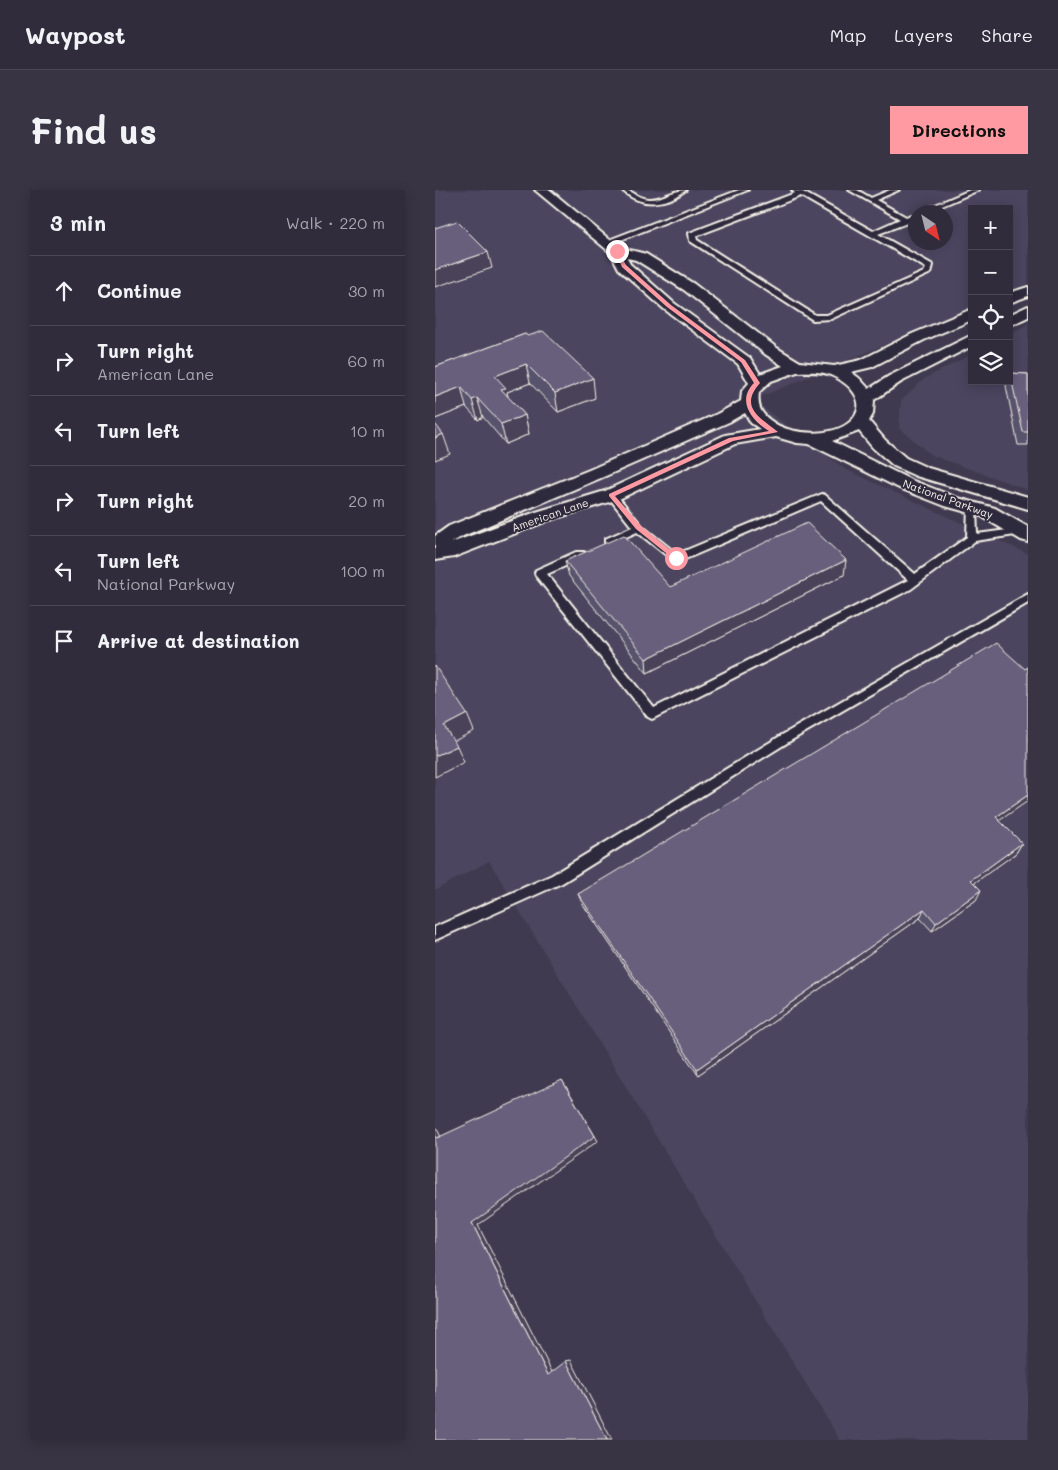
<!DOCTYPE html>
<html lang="en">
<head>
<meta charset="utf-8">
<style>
  body { margin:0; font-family:Mali,sans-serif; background:#383443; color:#f1f3f6 }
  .controls { position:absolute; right:15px; top:15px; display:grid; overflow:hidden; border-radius:0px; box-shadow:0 2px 12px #0003 }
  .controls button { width:45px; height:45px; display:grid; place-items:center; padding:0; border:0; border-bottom:1px solid #4b4856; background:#302c3c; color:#f1f3f6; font:25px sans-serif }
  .compass { position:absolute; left:473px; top:15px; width:45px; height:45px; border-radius:50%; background:#302c3c; box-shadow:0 2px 12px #0003; rotate:145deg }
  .stop { position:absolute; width:15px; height:15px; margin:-11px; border:4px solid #ff9aa2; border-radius:50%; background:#fff }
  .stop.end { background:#ff9aa2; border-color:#fff; box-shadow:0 1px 5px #0008 }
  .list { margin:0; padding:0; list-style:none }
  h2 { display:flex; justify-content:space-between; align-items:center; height:65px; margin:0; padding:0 20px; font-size:21px }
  h2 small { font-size:16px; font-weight:400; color:#a8a7af }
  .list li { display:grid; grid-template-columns:32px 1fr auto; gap:15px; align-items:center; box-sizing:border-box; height:70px; padding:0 20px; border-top:1px solid #4b4856 }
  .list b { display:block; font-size:19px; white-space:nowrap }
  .list p { margin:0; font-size:16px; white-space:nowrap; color:#a8a7af }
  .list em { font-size:16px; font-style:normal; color:#a8a7af }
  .icon { flex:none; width:28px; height:28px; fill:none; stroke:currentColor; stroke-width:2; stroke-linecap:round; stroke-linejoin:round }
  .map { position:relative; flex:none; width:593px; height:1250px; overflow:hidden; border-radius:0px }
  header { display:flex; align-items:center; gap:30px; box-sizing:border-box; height:70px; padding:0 25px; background:#302c3c; border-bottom:1px solid #4b4856 }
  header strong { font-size:24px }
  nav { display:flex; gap:28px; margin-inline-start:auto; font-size:18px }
  .intro { display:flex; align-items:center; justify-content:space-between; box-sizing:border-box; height:120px; padding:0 30px }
  h1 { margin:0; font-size:35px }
  .button { padding:12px 22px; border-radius:0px; background:#ff9aa2; color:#111; font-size:18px; font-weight:700 }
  main { display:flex; gap:30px; padding:0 30px }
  aside { flex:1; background:#302c3c; border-radius:0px; box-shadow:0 2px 12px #0003 }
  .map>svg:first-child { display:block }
  .built { fill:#4c455e; fill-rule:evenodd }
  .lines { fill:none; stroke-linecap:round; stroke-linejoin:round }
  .lane-casing { stroke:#f4f1e8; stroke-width:4 }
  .street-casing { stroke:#f4f1e8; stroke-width:4 }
  .lane { fill:#2f2a3d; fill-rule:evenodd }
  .street { fill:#2f2a3d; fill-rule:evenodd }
  .wall { fill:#59526c; stroke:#f4f1e8 }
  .shaded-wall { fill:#484258; stroke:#f4f1e8 }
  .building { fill:#675f7d; stroke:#f4f1e8 }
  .route { fill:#ff9aa2 }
  .labels { text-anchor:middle; stroke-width:4; stroke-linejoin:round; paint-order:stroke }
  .far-street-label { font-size:11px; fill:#f4f1e8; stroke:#2f2a3d }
</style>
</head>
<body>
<header>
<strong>Waypost</strong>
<nav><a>Map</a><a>Layers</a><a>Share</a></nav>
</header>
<div class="intro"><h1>Find us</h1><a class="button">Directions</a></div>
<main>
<aside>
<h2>3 min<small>Walk · 220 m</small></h2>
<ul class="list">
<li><svg class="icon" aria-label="ahead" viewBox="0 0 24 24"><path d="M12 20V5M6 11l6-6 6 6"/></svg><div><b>Continue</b></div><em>30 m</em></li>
<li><svg class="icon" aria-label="right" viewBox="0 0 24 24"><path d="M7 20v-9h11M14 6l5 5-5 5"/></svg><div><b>Turn right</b><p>American Lane</p></div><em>60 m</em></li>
<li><svg class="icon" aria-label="left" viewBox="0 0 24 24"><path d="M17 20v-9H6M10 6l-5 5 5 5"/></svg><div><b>Turn left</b></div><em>10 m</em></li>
<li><svg class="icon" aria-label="right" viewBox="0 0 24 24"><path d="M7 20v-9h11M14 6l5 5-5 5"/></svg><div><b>Turn right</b></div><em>20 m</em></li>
<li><svg class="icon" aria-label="left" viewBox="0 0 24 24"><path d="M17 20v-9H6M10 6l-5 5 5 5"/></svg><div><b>Turn left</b><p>National Parkway</p></div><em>100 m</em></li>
<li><svg class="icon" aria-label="arrive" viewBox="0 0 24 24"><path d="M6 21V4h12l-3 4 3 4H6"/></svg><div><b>Arrive at destination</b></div></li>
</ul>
</aside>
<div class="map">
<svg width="593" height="1250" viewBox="0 0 593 1250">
  <rect width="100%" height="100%" fill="#403a50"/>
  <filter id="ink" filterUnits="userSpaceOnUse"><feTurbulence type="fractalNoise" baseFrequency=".02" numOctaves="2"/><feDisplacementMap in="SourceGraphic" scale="10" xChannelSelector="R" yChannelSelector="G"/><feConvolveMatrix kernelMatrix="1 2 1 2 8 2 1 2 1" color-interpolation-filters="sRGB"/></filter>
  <g filter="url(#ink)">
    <g class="built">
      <path d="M 0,0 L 593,0 L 593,94 L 574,102 L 574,19 L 537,19 L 537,118 L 318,210 L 410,279 L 593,364 L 593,1250 L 405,1250 L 54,671 L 0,700 ZM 480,22 L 510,22 L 510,52 L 480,52 Z"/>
      <polygon points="593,134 593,300 496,265 464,238 466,211 489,189 537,164 537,191 574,191 574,144"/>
    </g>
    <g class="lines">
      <g class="lane-casing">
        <g id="lane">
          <path d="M 187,0 C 198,0 202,8 213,9 C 226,10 238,0 251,0 C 232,15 205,18 187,0 Z"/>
          <polygon points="304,0 313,0 173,55 166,53"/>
          <path d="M 357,0 L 368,2 L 438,41 L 465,29 L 414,0 L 422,0 L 436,8 L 455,0 L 464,0 L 441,10 L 471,27 L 477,25 L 480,27 L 475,32 L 443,44 L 498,75 L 496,83 L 396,129 L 378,130 L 255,51 L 254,43 L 360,3 ZM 366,6 L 491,78 L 489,82 L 392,125 L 380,125 L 262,50 L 261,46 Z"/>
          <polygon points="535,0 544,0 493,22 484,22"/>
          <polygon points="177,302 180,303 207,336 242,364 387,304 390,305 480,384 532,347 533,315 539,315 541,317 542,344 587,338 592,341 587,344 540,351 476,399 217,529 213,527 101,386 100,383 101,380 141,362 149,362 149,368 112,384 219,518 473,390 386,311 241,373 202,342 178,353 170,353 170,349 197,337 172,305"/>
          <polygon points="593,404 593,413 355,551 127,693 0,750 0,737 117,685 347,545"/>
        </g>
      </g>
      <g class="street-casing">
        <g id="street">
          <path d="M 100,0 L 115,0 L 175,50 L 187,58 L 211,64 L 259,94 L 342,158 L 365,172 L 399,176 L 426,170 L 477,144 L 537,119 L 537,130 L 489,150 L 437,177 L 416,182 L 424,188 L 434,199 L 454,186 L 537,145 L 537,156 L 466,192 L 439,210 L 438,224 L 434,231 L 450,250 L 471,268 L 493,278 L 593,307 L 593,319 L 481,286 L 459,276 L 438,258 L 424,241 L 397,251 L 476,290 L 523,308 L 560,318 L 593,337 L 593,352 L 586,350 L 546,326 L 510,316 L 464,298 L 374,254 L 362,253 L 341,247 L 300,254 L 184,309 L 115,330 L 19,367 L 0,370 L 0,346 L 14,336 L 154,280 L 282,224 L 306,211 L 307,201 L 314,193 L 303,174 L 229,119 L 184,79 L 176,63 ZM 192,68 L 201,70 L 249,100 L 330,164 L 348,176 L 325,184 L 315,168 L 239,113 L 195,74 ZM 362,182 C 372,182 383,181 393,184 C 409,190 432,207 420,226 C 406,248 358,246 339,233 C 326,224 322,218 324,202 L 336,191 ZM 310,223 L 316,233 L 325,239 L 290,245 L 170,301 L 101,322 L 16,353 L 28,346 L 166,288 L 294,232 Z"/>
          <polygon points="593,97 593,106 574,113 574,103"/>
          <polygon points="593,116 593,127 574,136 574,125"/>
        </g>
      </g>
      <use href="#lane" class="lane"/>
      <use href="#street" class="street"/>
    </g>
    <g class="wall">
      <polygon points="90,144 160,208 123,222 95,193 72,202 73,207 90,225 94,244 71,254 48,227 43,230 31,217 0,229 0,177"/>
      <polygon points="575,183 593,184 593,255 583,255 571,196 573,191 574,191"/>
      <polygon points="130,371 235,397 409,385 212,483 134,386"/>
      <polygon points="565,631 587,653 581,663 539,693 541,710 497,741 485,728 263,885 147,713 143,704"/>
    </g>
    <g class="shaded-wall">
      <polygon points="53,62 57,78 0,97 0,80"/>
      <polygon points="91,174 95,193 72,202 75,217 60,186"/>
      <polygon points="158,188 160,208 123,222 120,203"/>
      <polygon points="26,197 31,217 0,229 0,207"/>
      <polygon points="42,208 48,227 43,230 37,210"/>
      <polygon points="90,225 94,244 71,254 66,234"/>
      <polygon points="8,244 15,264 0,270 0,248"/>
      <polygon points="411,370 409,385 212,483 211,469"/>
      <polygon points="32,524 39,541 17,552 9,536"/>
      <polygon points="22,556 29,572 0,587 0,566"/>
      <polygon points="593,605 593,611 555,637 561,627"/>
      <polygon points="587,653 581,663 531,699 536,690"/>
      <polygon points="546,700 541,710 497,741 501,733"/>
      <polygon points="489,719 485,728 263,885 262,879"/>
      <polygon points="127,890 163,951 43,1035 118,1184 113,1185 37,1033"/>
      <polygon points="0,935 9,953 2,948 0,945"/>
      <polygon points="136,1170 177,1250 172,1250 131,1171"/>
    </g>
    <g class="building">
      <polygon points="22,31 53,62 0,80 0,38"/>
      <polygon points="108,141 158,188 120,203 91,174 60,186 71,198 66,199 90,225 66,234 42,208 37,210 26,197 0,207 0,177 90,144 93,146"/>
      <polygon points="575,183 593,184 593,242 588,242"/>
      <polygon points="0,234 8,244 0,248"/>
      <polygon points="372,333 411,370 211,469 130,371 189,345 235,397"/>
      <polygon points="561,453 590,479 593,477 593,605 561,627 587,653 536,690 546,700 501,733 489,719 262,879 143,704"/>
      <polygon points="0,476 32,524 9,536 22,556 0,566"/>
      <polygon points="127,890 160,946 37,1033 113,1185 131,1171 172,1250 0,1250 0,945 2,948"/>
    </g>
  </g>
  <path class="route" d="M 182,59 L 191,75 L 236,115 L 310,170 L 325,193 C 303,218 326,228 343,242 L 298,251 L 180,306 L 206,336 L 244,367 L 245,368 L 241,371 L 201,339 L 174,306 L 174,304 L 294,248 L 334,241 C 317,231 301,211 319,193 L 306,172 L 232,117 L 187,77 L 180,61 Z"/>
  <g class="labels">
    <g class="far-street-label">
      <text transform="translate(513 309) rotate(20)" y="4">National Parkway</text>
      <text transform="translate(115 325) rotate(-19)" y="4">American Lane</text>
    </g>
  </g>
</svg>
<div class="controls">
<button>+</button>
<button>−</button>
<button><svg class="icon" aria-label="locate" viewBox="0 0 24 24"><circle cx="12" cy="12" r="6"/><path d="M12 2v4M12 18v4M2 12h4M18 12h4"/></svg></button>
<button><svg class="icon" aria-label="layers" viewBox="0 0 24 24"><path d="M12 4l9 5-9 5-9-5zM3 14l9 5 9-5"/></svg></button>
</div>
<svg class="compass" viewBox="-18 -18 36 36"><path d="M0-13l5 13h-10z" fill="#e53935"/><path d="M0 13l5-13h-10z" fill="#a8a7af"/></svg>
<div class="stop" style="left:241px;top:368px"></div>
<div class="stop end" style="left:182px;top:61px"></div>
</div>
</main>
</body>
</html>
